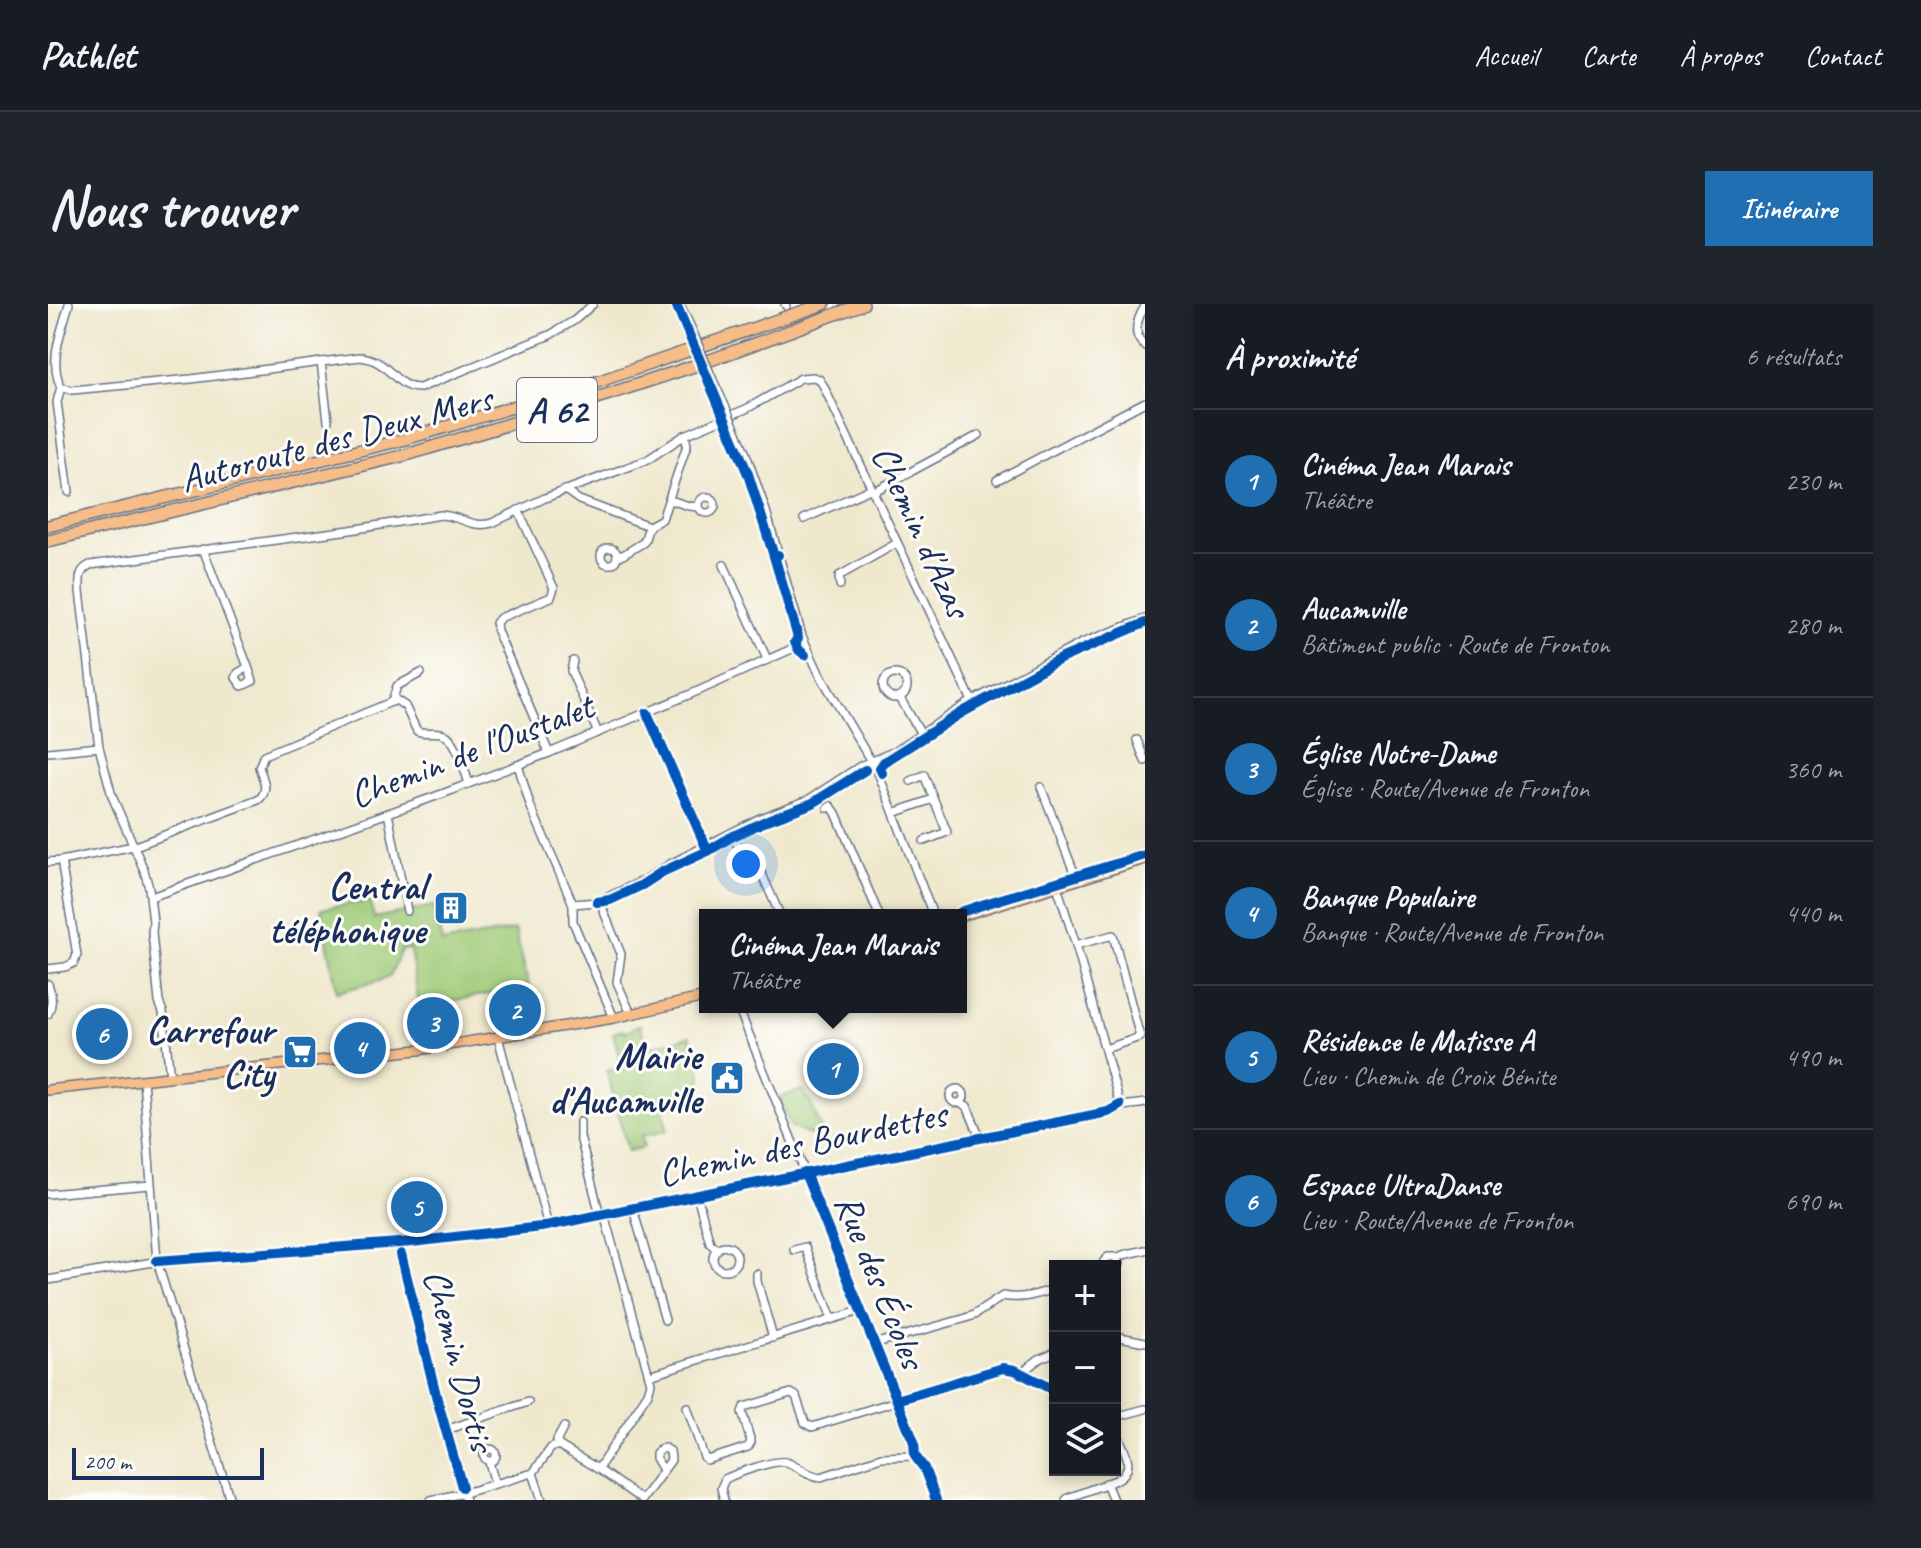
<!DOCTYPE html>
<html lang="fr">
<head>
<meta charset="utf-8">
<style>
  body { margin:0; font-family:Caveat,sans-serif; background:#20242c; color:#f1f3f6 }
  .controls { position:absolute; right:24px; bottom:24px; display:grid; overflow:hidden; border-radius:0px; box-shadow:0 4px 12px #0003 }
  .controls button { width:72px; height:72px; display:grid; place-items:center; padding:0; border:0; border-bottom:2px solid #363941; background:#171b24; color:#f1f3f6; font:40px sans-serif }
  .scale { position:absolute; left:24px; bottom:20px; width:192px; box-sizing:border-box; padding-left:8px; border:4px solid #1b2f5e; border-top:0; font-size:22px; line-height:28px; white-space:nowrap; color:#1b2f5e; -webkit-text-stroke:6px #fdfcf7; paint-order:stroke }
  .you { position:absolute; left:698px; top:560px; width:28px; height:28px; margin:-20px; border:6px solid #fff; border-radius:50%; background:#1a73e8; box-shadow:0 0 0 12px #1a73e833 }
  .badge { display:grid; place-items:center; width:52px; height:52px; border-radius:50%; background:#1f6fb2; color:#fff; font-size:26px; font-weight:700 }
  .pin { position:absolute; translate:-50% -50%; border:4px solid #fff; box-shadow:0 2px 8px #0006 }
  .popup { position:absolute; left:651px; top:605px; width:268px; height:104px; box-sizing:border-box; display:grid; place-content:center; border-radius:0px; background:#171b24; filter:drop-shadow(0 2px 6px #0005); font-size:26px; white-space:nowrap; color:#9ea1a6 }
  .popup b { font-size:30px; color:#f1f3f6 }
  .popup::after { content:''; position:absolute; left:50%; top:100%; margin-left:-16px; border:16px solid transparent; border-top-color:#171b24 }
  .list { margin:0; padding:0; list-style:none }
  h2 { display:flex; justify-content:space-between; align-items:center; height:104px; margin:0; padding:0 32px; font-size:34px }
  h2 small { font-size:26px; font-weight:400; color:#9ea1a6 }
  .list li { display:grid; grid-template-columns:52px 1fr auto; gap:24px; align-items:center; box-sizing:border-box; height:144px; padding:0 32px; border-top:2px solid #363941 }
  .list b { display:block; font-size:30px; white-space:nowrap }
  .list p { margin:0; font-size:26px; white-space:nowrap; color:#9ea1a6 }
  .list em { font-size:26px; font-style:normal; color:#9ea1a6 }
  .icon { flex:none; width:44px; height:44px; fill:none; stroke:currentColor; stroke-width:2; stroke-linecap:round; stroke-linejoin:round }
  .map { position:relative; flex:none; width:1097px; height:1196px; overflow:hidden; border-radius:0px }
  header { display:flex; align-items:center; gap:48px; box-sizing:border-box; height:112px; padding:0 40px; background:#171b24; border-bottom:2px solid #363941 }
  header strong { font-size:38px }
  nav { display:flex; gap:44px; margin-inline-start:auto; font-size:28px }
  .intro { display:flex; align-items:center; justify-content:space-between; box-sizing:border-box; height:192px; padding:0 48px }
  h1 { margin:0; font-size:56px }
  .button { padding:20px 36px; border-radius:0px; background:#1f6fb2; color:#fff; font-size:28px; font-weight:700 }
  main { display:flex; gap:48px; padding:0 48px }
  aside { flex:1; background:#171b24; border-radius:0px; box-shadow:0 4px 12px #0003 }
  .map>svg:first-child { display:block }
  .green { fill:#9fca77; stroke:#5d7c6a; stroke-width:2 }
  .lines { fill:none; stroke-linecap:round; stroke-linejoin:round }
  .minor-casing { stroke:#657085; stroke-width:10 }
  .major-casing { stroke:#657085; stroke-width:12 }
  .highway-casing { stroke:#657085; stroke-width:14 }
  .minor { stroke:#fff; stroke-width:7 }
  .major { stroke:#f7bd88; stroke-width:9 }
  .highway { stroke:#f7bd88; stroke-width:11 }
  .minor-bridge-casing { stroke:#657085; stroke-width:10; stroke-linecap:butt }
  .minor-bridge { stroke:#fff; stroke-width:7 }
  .cycleway-casing { stroke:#fdfcf7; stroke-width:15 }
  .cycleway { stroke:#0057b8; stroke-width:10 }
  .labels { text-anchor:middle; stroke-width:6; stroke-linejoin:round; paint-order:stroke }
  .shield { fill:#fdfcf7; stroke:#5f6c8c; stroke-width:2 }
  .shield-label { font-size:36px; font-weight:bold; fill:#1b2f5e }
  .street-label { font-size:38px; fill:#1b2f5e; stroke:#fdfcf7 }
  .poi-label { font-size:38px; font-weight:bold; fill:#1b2f5e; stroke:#fdfcf7; text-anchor:end }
</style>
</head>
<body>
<header>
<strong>Pathlet</strong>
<nav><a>Accueil</a><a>Carte</a><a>À propos</a><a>Contact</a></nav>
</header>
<div class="intro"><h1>Nous trouver</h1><a class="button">Itinéraire</a></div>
<main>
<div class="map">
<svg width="1097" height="1196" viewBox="0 0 1097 1196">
  <rect width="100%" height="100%" fill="#fdfcf7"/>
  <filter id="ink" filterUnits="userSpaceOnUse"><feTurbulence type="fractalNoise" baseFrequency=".0125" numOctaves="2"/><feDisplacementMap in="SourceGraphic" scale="16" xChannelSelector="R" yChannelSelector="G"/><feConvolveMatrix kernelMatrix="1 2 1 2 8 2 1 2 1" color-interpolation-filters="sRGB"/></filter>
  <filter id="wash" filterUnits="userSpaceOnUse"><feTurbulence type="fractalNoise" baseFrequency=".006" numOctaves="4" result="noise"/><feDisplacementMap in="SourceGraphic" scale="32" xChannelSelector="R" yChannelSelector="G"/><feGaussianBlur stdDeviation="1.8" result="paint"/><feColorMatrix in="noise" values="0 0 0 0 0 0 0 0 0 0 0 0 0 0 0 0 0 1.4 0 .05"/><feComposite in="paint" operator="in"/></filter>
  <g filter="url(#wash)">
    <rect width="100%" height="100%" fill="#efe8cd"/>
    <g class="green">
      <polygon points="322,596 326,614 386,602 394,639 467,626 481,683 386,700 382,698 371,702 362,645 353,646 342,672 331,677 289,688 273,605"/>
      <polygon points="592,721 599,744 642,732 654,773 650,799 615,804 619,827 593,832 596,843 580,847 559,767 574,763 565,729 573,726 578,728 584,726 585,723"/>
      <polygon points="755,786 758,795 761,795 774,827 761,831 743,823 731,793"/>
    </g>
  </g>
  <g filter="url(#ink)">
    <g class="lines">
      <g class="minor-casing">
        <g id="minor">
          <polyline points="632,0 644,26"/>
          <polyline points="737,0 738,2"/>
          <path d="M 1097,2 C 1089,15 1083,31 1097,42"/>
          <polyline points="273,58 280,117"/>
          <polyline points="665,76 678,104"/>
          <path d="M 13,83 L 24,86 L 143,75 L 312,53 C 344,56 344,84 372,84 L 502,31 L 527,16 L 545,0"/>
          <polyline points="685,120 698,150 718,207 754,332 771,369 831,471 885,611"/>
          <polyline points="949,176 1097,98"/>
          <polyline points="517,186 531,196 601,222 614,215 639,141 637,131"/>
          <path d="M 21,188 L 9,98 L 13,83 C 0,57 14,26 21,0"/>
          <polyline points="825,188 931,131"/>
          <circle cx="659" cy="201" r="8"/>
          <polyline points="622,196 641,202 651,203"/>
          <polyline points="470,206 506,284 503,293 452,314 448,319 449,327 501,449"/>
          <polyline points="756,215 824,184"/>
          <circle cx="561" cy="252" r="8"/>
          <polyline points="155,245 200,363 205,377 194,382 188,374 190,369 200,363"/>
          <polyline points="569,252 575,251 596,238 601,222"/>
          <polyline points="676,261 719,355"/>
          <polyline points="792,281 791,272 849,239"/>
          <polyline points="525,357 523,367 550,429"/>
          <circle cx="847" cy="382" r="12"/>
          <polyline points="852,394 873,430"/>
          <polyline points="344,398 349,382 373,369"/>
          <polyline points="599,409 658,543"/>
          <polyline points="1089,436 1097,457"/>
          <polyline points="0,448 51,443"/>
          <polyline points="470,461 482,501 525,600"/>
          <polyline points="863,477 876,471 899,528 876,537"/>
          <polyline points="993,483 1029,576"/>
          <polyline points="780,504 783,502 788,509 831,611"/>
          <polyline points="340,509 359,607"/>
          <polyline points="846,509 885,495"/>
          <polyline points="681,530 684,535 709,559 732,611"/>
          <path d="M 0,558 L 13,557 L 90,541 L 210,496 C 222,487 215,475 211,463 L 216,451 L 348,396 L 357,402 L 369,427 C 379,431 388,426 396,430 C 409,435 416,466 421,479"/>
          <polyline points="1009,582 1028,641 1072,801"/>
          <polyline points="103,593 394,490 501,449 650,387 757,339"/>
          <polyline points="549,598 596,576 624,559 712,514 760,496 814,461 847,447 924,397 1034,339 1097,315"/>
          <polyline points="1028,641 1065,631 1092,733 1057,745"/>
          <polyline points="0,665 17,663 26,659 29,651 13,557"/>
          <path d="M 0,680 C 4,691 5,699 0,710"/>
          <polyline points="690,703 866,1138 867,1152 876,1164 888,1196"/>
          <polyline points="566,714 525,618 525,600 549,598 554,603 573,650 569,678 583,710"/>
          <polyline points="450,733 500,922"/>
          <path d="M 122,773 L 115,708 L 111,698 L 104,629 L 105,618 L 101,584 L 96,566 L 64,492 L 51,443 L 32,287 C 32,275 30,267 42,261 L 302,226 L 393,211 C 413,212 425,225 444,219 L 497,194 L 599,156 L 637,131 L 700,104 L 753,74 L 765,73 L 771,75 L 775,81 L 924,397"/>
          <polyline points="95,776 109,957 182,1196"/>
          <circle cx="909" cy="792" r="7"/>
          <polyline points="912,799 919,802 932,833"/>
          <polyline points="532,818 532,833 552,911"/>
          <polyline points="0,890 102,881"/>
          <polyline points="649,891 662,939 669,946"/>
          <polyline points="585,905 617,1016"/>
          <polyline points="350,938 389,1095 417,1196"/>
          <circle cx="677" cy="954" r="12"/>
          <polyline points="746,946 757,943 784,1015"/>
          <polyline points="1069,955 1075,951 1097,946"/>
          <polyline points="1055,962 1056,957 1060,953 1067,953 1072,960 1067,968"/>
          <polyline points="709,970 709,977 725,1034"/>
          <path d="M 0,976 L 117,956 L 364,938 L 493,923 L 1060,808 C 1073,800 1082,802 1097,799"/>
          <polyline points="1067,1032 1097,1038"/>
          <path d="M 825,1040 L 915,1015 L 926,1011 L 955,992 C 974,996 989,990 1007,985"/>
          <polyline points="973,1069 991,1055 1007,1048"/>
          <polyline points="601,1071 812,1007"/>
          <polyline points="639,1103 656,1153 659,1156 700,1143 703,1138 694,1108 696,1103 743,1089 748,1092 757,1119 764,1123 955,1064 967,1066 1007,1087"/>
          <polyline points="1067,1113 1097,1105"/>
          <polyline points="398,1126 480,1098"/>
          <polyline points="510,1141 509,1136 516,1123"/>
          <circle cx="442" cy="1151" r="6"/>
          <polyline points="441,1158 447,1179"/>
          <polyline points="550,1165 600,1089 603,1079 556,910"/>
          <polyline points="485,1169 494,1196"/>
          <polyline points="1058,1179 1065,1196"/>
          <polyline points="383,1196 416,1189 485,1169 503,1144 510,1141 550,1165 594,1196"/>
          <polyline points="594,1196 623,1156 622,1147 617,1144 613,1145 608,1149 608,1154 615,1166"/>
          <path d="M 676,1196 L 673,1184 L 677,1175 C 687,1170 727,1155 738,1158 C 750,1162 759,1172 773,1173 L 833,1153 L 867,1152"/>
          <path d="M 1018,1196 L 1020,1194 L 1068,1176 C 1092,1163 1073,1143 1067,1124"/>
        </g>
      </g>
      <g class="major-casing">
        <g id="major">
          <polyline points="913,612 1097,555"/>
          <polyline points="0,786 370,746 566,714 657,693"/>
        </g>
      </g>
      <g class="highway-casing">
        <g id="highway">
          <polyline points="0,222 354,136 552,77 776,0"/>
          <polyline points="0,237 358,151 558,91 649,61 815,0"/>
        </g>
      </g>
      <use href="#minor" class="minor"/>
      <use href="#major" class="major"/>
      <use href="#highway" class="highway"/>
      <g class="minor-bridge-casing">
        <g id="minor-bridge">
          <polyline points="644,26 665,76"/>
          <polyline points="678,104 685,120"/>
        </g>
      </g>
      <use href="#minor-bridge" class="minor-bridge"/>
      <g class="cycleway-casing">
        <g id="cycleway">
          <polyline points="628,0 700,170 726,252 730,251"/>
          <polyline points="726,252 749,330 750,334 747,338 751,346 757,351"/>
          <polyline points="599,409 658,543"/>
          <polyline points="834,469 832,464 836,458 915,408 1012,355 1097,319"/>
          <polyline points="549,598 562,596 594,581 614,568 660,547 683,533 722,515 765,499 817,466"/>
          <polyline points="910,611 913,608 937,600 1097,551"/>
          <polyline points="757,869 866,1138 867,1152 876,1164 888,1196"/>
          <polyline points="353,950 389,1095 414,1183"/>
          <polyline points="109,957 364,938 493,923 1060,808 1072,801"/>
          <polyline points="849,1096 955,1064 967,1066 1007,1087"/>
        </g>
      </g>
      <use href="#cycleway" class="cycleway"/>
    </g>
  </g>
  <defs>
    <g id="building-square" transform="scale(1.8)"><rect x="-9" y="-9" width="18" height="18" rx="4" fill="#1f6fb2" stroke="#fdfcf7"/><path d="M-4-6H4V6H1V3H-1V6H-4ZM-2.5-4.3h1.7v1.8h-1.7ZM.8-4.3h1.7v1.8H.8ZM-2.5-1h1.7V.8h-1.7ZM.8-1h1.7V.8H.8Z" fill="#fff"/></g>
    <g id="supermarket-square" transform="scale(1.8)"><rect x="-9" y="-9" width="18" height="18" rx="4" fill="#1f6fb2" stroke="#fdfcf7"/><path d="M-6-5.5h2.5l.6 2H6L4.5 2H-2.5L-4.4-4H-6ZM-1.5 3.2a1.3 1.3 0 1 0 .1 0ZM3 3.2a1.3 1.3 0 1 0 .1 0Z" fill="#fff"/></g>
    <g id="civic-square" transform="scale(1.8)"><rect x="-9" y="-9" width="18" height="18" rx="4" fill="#1f6fb2" stroke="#fdfcf7"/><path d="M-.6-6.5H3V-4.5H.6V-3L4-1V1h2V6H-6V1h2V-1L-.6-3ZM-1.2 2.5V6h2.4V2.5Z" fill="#fff"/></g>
  </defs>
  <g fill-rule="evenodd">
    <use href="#building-square" x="403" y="604"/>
    <use href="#supermarket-square" x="252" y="748"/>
    <use href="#civic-square" x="679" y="774"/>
  </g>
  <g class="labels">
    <rect class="shield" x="469" y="74" width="80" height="64" rx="6"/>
    <g class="shield-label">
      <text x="509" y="119">A 62</text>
    </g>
    <g class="street-label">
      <text transform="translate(288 134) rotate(-15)" y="13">Autoroute des Deux Mers</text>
      <text transform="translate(874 227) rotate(65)" y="13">Chemin d'Azas</text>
      <text transform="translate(423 446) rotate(-21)" y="13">Chemin de l'Oustalet</text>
      <text transform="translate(754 839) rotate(-12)" y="13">Chemin des Bourdettes</text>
      <text transform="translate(833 977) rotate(68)" y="13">Rue des Écoles</text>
      <text transform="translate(412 1056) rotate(75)" y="13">Chemin Dortis</text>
    </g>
    <g class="poi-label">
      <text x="377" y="595">Central<tspan x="377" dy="44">téléphonique</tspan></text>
      <text x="226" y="739">Carrefour<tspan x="226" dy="44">City</tspan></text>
      <text x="653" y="765">Mairie<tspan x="653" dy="44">d'Aucamville</tspan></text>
    </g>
  </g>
</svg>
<div class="controls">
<button>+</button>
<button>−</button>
<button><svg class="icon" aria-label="layers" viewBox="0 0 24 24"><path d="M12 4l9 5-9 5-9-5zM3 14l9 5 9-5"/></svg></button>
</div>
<div class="scale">200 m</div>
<div class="you"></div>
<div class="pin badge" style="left:785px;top:765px">1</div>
<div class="popup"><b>Cinéma Jean Marais</b>Théâtre</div>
<div class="pin badge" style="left:467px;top:706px">2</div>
<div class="pin badge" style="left:385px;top:719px">3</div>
<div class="pin badge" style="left:312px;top:744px">4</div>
<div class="pin badge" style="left:369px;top:903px">5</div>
<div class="pin badge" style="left:54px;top:730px">6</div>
</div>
<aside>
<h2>À proximité<small>6 résultats</small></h2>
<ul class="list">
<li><span class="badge">1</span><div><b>Cinéma Jean Marais</b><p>Théâtre</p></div><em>230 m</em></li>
<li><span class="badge">2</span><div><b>Aucamville</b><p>Bâtiment public · Route de Fronton</p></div><em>280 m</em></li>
<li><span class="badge">3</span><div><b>Église Notre-Dame</b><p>Église · Route/Avenue de Fronton</p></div><em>360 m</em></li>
<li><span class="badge">4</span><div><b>Banque Populaire</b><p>Banque · Route/Avenue de Fronton</p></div><em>440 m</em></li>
<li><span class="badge">5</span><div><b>Résidence le Matisse A</b><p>Lieu · Chemin de Croix Bénite</p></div><em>490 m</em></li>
<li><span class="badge">6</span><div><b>Espace UltraDanse</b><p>Lieu · Route/Avenue de Fronton</p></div><em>690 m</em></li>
</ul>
</aside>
</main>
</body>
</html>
